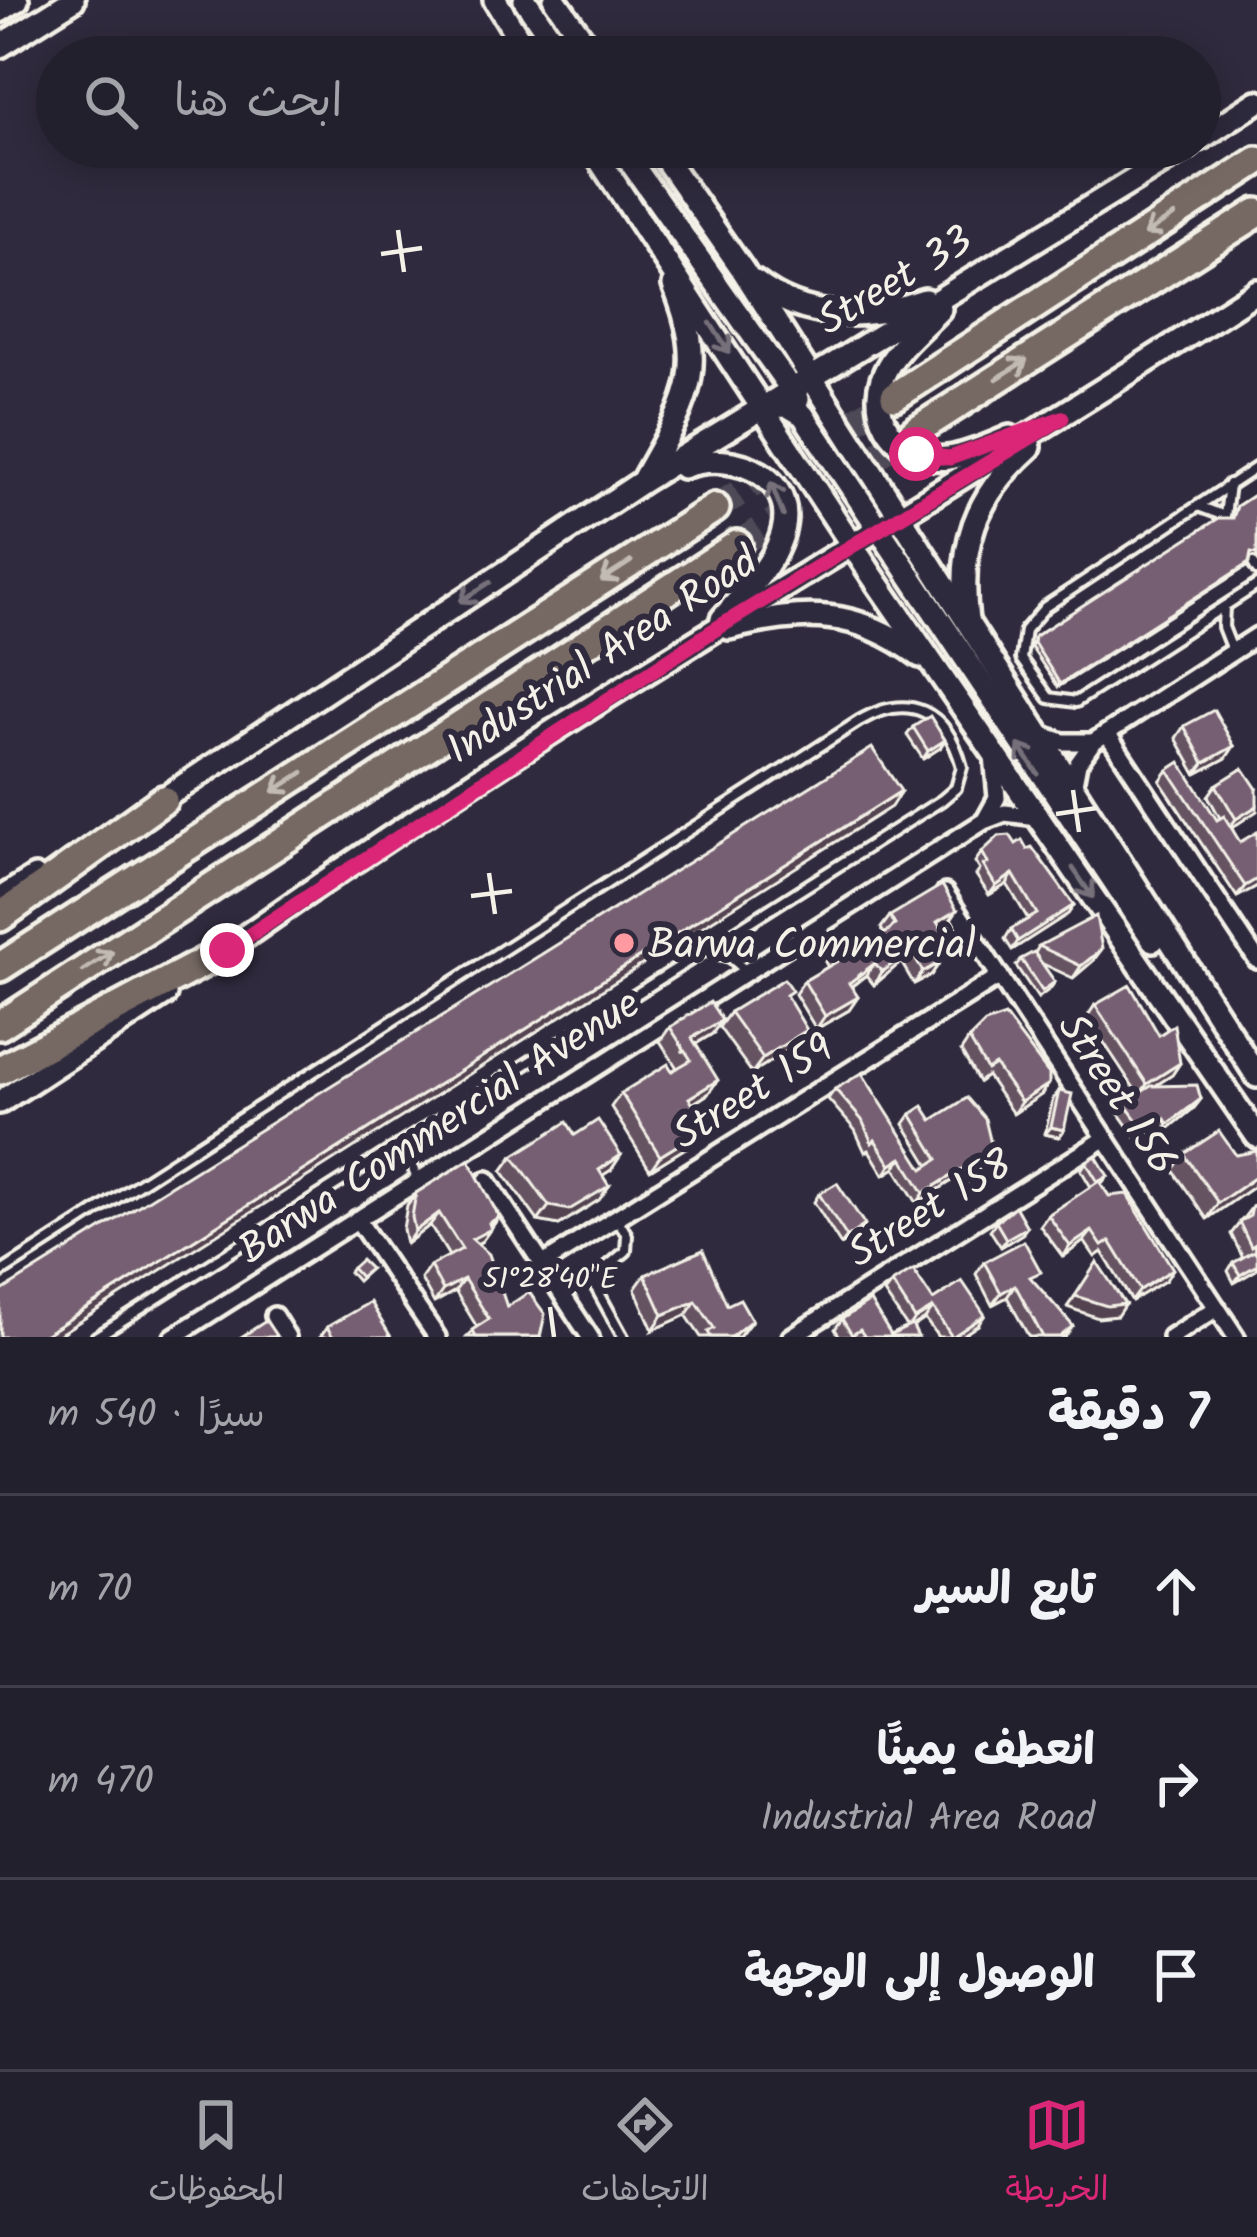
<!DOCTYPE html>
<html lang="ar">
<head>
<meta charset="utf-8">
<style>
  body { margin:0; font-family:Kalam,"Playpen Sans Arabic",sans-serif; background:#2b2836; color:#f1f3f6; direction:rtl }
  .stop { position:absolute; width:36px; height:36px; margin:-27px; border:9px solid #db2777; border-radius:50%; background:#fff }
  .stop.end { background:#db2777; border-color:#fff; box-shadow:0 3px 12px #0008 }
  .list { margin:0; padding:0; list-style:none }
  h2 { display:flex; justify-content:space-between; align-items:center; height:156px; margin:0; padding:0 48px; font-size:51px }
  h2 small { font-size:39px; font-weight:400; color:#a3a3aa }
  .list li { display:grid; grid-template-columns:78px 1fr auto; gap:36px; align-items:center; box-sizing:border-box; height:192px; padding:0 48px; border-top:3px solid #403e4a }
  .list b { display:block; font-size:45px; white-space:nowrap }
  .list p { margin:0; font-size:39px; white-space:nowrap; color:#a3a3aa }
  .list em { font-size:39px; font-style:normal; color:#a3a3aa }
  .icon { flex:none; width:66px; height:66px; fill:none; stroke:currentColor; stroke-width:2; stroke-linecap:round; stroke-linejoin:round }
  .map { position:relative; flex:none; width:1257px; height:1337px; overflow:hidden; direction:ltr }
  .search { position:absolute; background:#23202e; box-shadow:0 6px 30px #0003; left:36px; right:36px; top:36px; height:132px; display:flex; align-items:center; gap:30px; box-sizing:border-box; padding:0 42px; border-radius:66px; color:#a3a3aa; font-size:45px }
  .sheet { height:732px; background:#23202e }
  nav { display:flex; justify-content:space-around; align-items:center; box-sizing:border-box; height:168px; border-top:3px solid #403e4a; background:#23202e; font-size:33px; color:#a3a3aa }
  nav a { display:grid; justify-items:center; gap:6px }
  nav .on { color:#db2777 }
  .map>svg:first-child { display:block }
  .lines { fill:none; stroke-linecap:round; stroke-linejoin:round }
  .highway-tunnel { stroke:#4d4857; stroke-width:27; stroke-dasharray:27 14; stroke-linecap:butt }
  .lane-casing { stroke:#f4f1e8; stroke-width:16 }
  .street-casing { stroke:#f4f1e8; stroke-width:24 }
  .secondary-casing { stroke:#f4f1e8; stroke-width:30 }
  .highway-casing { stroke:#f4f1e8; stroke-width:36 }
  .lane { stroke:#2f2a3d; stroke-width:8 }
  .street { stroke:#2f2a3d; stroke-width:15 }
  .secondary { stroke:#2f2a3d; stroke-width:21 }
  .highway { stroke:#766964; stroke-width:27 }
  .wall { fill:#655262; stroke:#f4f1e8; stroke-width:3 }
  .shaded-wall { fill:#534250; stroke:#f4f1e8; stroke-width:3 }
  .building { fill:#765f72; stroke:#f4f1e8; stroke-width:3 }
  .oneway { stroke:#c2bbb3 }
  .oneway2 { stroke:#747079 }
  .route { stroke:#db2777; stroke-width:15 }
  .ticks { fill:none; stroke:#f4f1e8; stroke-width:4.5 }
  .poi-dot { fill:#ff9aa2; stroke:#2f2a3d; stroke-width:4.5 }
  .labels { text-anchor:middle; stroke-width:12; stroke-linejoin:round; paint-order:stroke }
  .street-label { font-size:42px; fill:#f4f1e8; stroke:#2f2a3d }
  .poi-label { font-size:42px; fill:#f4f1e8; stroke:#2f2a3d; text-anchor:start }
  .ticks-label { font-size:30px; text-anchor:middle; fill:#f4f1e8; stroke:#2f2a3d; stroke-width:12; stroke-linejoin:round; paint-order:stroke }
</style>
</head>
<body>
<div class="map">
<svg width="1257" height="1337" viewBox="0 0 1257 1337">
  <rect width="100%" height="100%" fill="#2f2a3d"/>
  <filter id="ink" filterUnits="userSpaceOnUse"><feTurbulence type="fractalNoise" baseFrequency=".00833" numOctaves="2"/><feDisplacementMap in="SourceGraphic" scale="24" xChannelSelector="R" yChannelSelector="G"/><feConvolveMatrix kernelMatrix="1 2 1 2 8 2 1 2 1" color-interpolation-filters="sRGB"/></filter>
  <g filter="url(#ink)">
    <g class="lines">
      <g class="highway-tunnel">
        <polyline points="715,508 895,396"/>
        <polyline points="737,545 914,432"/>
      </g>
      <g class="lane-casing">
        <g id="lane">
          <polyline points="1257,467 1045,607 1025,630 1021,659 1049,698 1076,702 1257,585"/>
          <polyline points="1198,506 1225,516 1229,484"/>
          <polyline points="1253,563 1257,570"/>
          <polyline points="1224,607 1223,627 1232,650"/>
          <polyline points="707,951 730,957 745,970"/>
          <polyline points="413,1138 411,1162 417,1180"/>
          <polyline points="618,1220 627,1235 626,1251 596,1276 594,1284 623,1337"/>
          <path d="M 0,1273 L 859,721 C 909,692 947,710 962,767 L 956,788 L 942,800 L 96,1337"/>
        </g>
      </g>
      <g class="street-casing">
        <g id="street">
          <polyline points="1038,733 1063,742 1093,742"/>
          <polyline points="1107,733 1257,960"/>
          <polyline points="1073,789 1078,763 1093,742 1257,636"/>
          <polyline points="986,818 997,798 993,755"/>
          <polyline points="945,893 1236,1337"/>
          <polyline points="487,1180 590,1337"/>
          <polyline points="357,1219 437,1337"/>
          <polyline points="543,1264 1000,976"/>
          <polyline points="274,1316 287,1337"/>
          <polyline points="173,1337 984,821 1005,813 1037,817"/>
          <polyline points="791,1337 1106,1138"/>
          <polyline points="1171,1337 1217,1308"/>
        </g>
      </g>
      <g class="secondary-casing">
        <g id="secondary">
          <polyline points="495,0 530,57"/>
          <polyline points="525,0 564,57"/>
          <polyline points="555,0 595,57"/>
          <polyline points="0,11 17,0"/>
          <polyline points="0,46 73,0"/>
          <polyline points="1200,139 1257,102"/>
          <polyline points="591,147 871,574 1257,1136"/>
          <polyline points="620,147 798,399"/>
          <polyline points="657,147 742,269 1257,1076"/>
          <path d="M 755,282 C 805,322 868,320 925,300"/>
          <path d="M 940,309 C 922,328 896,348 885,372 C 864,415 900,464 948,458 C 969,455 990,445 1010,437"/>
          <polyline points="766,407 788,406 803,415 1153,940"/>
          <path d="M 683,467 C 734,448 806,478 779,543 C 768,571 741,596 722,619"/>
          <path d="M 644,478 C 687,401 709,372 674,285"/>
          <path d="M 967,621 C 958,546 974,497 1030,447"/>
          <path d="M 729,628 C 803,610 857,608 920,656"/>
          <polyline points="154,805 643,481 1188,147"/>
          <polyline points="0,899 35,877"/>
          <path d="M 215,958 C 550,718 912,516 1257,291"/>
          <polyline points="0,1102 165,994"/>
        </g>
      </g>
      <g class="highway-casing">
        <g id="highway">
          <polyline points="895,396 1257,161"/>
          <polyline points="914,432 1257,213"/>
          <polyline points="0,917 163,800"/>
          <polyline points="0,967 715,508"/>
          <polyline points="0,1025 737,545"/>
          <polyline points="0,1070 227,950"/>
        </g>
      </g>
      <use href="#lane" class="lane"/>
      <use href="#street" class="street"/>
      <use href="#secondary" class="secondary"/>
      <use href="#highway" class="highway"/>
    </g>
    <g class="wall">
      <polygon points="1257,493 1257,558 1250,557 1246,567 1058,687 1031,647 1035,636 1231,518 1237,506"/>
      <polygon points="1184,726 1234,746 1226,758 1196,774 1176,738"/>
      <polygon points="913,727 940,748 923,759 907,735"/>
      <polygon points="1168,770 1217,820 1220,818 1208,796 1216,785 1257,789 1232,828 1257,886 1237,897 1160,781"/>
      <polygon points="1016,844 1027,849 1074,905 1068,914 1012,950 1005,939 1011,929 1028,919 1007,884 989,895 976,875 980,870 975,862 982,852"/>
      <polygon points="957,910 948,923 940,927 940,962 931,975 914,984 901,962 874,985 866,975 851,987 858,997 849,1010 816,1029 795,994 804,981 828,967 825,962 834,950 860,954 884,934 881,928 890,916"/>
      <polygon points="1039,946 1093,961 1073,978 1041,963 1055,982 1050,989 1038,998 1016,966 1021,959 1035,953"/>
      <polygon points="1095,1005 1159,1035 1180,1063 1172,1075 1155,1086 1201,1099 1194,1108 1162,1134 1158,1129 1139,1142 1118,1113 1124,1103 1138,1094 1087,1017"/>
      <polygon points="730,1012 807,1030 796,1045 752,1073 719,1027"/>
      <polygon points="670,1027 712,1034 696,1044 708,1094 693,1104 707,1127 697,1141 650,1170 611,1107 621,1093 677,1068 660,1041"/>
      <polygon points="969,1039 1041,1095 1013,1114 987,1076 979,1082 961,1051"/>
      <polygon points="835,1089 923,1169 929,1165 904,1124 911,1114 932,1120 986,1162 978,1169 979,1174 972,1184 955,1179 917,1203 895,1168 884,1175 869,1150 865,1152 855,1130 828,1099"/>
      <polygon points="1059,1091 1064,1130 1059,1137 1045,1134 1053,1099"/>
      <polygon points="1184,1154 1253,1187 1207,1219 1173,1170"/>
      <polygon points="621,1155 611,1170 602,1175 609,1186 599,1200 559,1225 538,1221 502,1171 513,1156"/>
      <polygon points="1086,1162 1108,1176 1101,1184 1166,1280 1132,1301 1102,1252 1095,1257 1084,1241 1063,1257 1040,1226 1048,1215 1091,1187 1081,1170"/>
      <polygon points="416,1193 499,1217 482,1241 478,1244 507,1307 540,1337 467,1337 477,1327 455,1291 434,1303 421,1279 430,1266 449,1256 430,1225 406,1244 403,1229 407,1205"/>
      <polygon points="819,1194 865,1225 860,1233 841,1245 814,1202"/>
      <polygon points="1252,1207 1256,1270 1234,1283 1228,1271 1233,1263 1243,1258 1231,1234"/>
      <polygon points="996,1222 1022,1234 1001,1247 990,1230"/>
      <polygon points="984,1262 1034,1282 1073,1326 1065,1337 1029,1337 1007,1297 992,1305 976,1274"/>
      <polygon points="352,1268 370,1269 357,1281 349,1272"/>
      <polygon points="645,1275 727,1305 752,1320 739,1337 701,1337 686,1315 653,1330 635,1289"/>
      <polygon points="892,1283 933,1300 978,1325 960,1337 938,1337 925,1319 913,1327 918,1337 840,1337 835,1329 842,1319 891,1335 907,1327 884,1293"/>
      <polygon points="327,1327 391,1337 320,1337"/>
    </g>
    <g class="shaded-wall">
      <polygon points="1249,563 1246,567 1058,687 1060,684"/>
      <polygon points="945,740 940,748 923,759 928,751"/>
      <polygon points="1234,746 1226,758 1196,774 1204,763"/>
      <polygon points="901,791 891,807 55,1337 41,1337"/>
      <polygon points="1257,806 1257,811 1227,831 1236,819"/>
      <polygon points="1013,874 1007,884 989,895 996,886"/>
      <polygon points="1257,879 1257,886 1237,897 1245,886"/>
      <polygon points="1074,905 1068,914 1012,950 1018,941"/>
      <polygon points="957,910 948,923 928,934 937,922"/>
      <polygon points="1102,949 1093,961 1073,978 1081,966"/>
      <polygon points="910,950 901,962 874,985 882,972"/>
      <polygon points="940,962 931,975 914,984 923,972"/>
      <polygon points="875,963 866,975 840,995 849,983"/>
      <polygon points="858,997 849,1010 816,1029 825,1016"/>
      <polygon points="722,1020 712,1034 682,1052 692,1038"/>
      <polygon points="807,1030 796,1045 752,1073 763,1058"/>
      <polygon points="1180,1063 1172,1075 1139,1096 1147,1084"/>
      <polygon points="718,1080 708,1094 679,1112 689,1098"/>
      <polygon points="1049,1084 1041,1095 1013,1114 1021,1102"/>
      <polygon points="1201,1099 1194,1108 1162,1134 1168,1124"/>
      <polygon points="1165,1119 1158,1129 1139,1142 1146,1133"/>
      <polygon points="707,1127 697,1141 650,1170 660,1156"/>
      <polygon points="1051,1127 1064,1130 1059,1137 1045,1134"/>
      <polygon points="993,1152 974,1173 979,1174 972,1184 955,1179 917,1203 924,1193 962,1169 977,1167"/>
      <polygon points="621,1155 611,1170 588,1185 599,1170"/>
      <polygon points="902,1158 895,1168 884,1175 891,1165"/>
      <polygon points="1257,1176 1257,1181 1253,1187 1207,1219 1218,1203"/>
      <polygon points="609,1186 599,1200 559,1225 538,1221 549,1206"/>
      <polygon points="439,1213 430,1225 406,1244 415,1231"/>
      <polygon points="499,1217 482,1241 463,1251 472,1239"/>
      <polygon points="865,1225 860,1233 841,1245 847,1237"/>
      <polygon points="1027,1227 1022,1234 1001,1247 1006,1239"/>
      <polygon points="1092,1231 1084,1241 1063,1257 1070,1246"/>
      <polygon points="1257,1265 1256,1270 1234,1283 1240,1275"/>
      <polygon points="1173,1269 1166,1280 1132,1301 1140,1290"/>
      <polygon points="464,1279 455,1291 434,1303 443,1290"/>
      <polygon points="1015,1285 1007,1297 992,1305 1001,1293"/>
      <polygon points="1075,1296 1125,1304 1117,1316 1098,1318 1067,1307"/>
      <polygon points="696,1301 686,1315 653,1330 663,1315"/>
      <polygon points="933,1308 925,1319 908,1330 915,1319"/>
      <polygon points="985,1315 978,1325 960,1337 952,1337"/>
      <polygon points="752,1320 739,1337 731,1337"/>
    </g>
    <g class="building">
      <polygon points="1257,493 1257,554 1251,553 1249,563 1060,684 1034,643 1035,636 1219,518 1233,518 1237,506"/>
      <polygon points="1214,710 1234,746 1204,763 1184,726"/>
      <polygon points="930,716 945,740 928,751 913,727"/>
      <polygon points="872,748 901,791 41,1337 0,1337 0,1292"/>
      <polygon points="1180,762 1217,820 1224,816 1240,842 1257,832 1257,879 1245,886 1168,770"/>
      <polygon points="1243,768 1257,789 1257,806 1236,819 1216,785"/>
      <polygon points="1010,835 1016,844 1022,840 1027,849 1032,847 1074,905 1018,941 1011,929 1037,914 1013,874 996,886 983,865 988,863 982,852 999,836"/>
      <polygon points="942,885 957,910 937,922 948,939 940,962 923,972 910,950 882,972 875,963 849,983 858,997 825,1016 804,981 841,959 834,950 850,939 860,954 895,925 890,916"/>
      <polygon points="1096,916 1102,949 1081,966 1039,946"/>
      <polygon points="1034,952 1055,982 1042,991 1021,959"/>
      <polygon points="784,979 792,991 786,995 807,1030 763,1058 730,1012"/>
      <polygon points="1130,985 1159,1035 1174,1025 1180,1063 1147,1084 1095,1005"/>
      <polygon points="710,1002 722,1020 692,1038 718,1080 689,1098 707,1127 660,1156 621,1093 668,1064 672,1071 691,1060 670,1027"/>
      <polygon points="1005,1016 1049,1074 1049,1084 1021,1102 995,1065 987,1070 969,1039 985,1023"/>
      <polygon points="862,1073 923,1169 938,1159 911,1114 923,1106 932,1120 967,1098 985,1119 993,1152 977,1167 979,1174 962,1169 924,1193 902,1158 891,1165 875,1140 872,1143 862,1120 835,1089"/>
      <polygon points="1197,1085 1201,1099 1168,1124 1165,1119 1146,1133 1124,1103 1151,1086"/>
      <polygon points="1059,1091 1072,1094 1064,1130 1051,1127"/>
      <polygon points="598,1120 621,1155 599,1170 609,1186 569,1210 549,1206 513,1156 567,1122 575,1135"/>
      <polygon points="1219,1131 1236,1155 1257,1151 1257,1176 1218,1203 1184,1154"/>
      <polygon points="1096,1156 1108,1176 1098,1182 1086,1162"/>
      <polygon points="469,1160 499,1217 489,1223 491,1229 472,1239 489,1254 507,1307 529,1292 545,1314 540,1337 476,1337 472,1330 489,1319 464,1279 443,1290 430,1266 462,1249 439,1213 415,1231 412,1217 416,1193"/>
      <polygon points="1099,1181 1109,1196 1127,1194 1173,1269 1140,1290 1110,1241 1102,1246 1092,1231 1070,1246 1048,1215"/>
      <polygon points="837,1183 865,1225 847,1237 819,1194"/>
      <polygon points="1257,1204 1257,1243 1251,1247 1239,1222 1250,1216 1252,1207"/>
      <polygon points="1015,1206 1027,1227 1006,1239 996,1222"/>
      <polygon points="1024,1241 1041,1272 1030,1277 1073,1326 1060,1337 1043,1337 1015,1285 1001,1293 984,1262"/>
      <polygon points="703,1250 727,1305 740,1299 752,1320 731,1337 711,1337 708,1332 714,1328 696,1301 663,1315 645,1275"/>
      <polygon points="1254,1251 1257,1255 1257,1265 1240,1275 1233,1263"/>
      <polygon points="361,1260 370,1269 360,1277 352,1268"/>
      <polygon points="1097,1262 1125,1304 1107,1306 1075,1296"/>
      <polygon points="913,1270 933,1300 962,1281 985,1315 952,1337 933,1308 915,1319 892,1283"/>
      <polygon points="870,1301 891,1335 912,1325 918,1337 865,1337 860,1330 852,1335 842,1319"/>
      <polygon points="370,1302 391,1337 333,1337 327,1327"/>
      <polygon points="266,1321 277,1337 241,1337"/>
    </g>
    <defs><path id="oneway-shaft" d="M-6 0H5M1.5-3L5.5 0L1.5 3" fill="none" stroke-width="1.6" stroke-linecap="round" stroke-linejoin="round" transform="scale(3)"/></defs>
    <g class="oneway">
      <use href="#oneway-shaft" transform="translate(1159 225) rotate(147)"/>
      <use href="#oneway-shaft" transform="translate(1012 369) rotate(-33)"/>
      <use href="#oneway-shaft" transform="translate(616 571) rotate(147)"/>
      <use href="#oneway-shaft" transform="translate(288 782) rotate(147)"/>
      <use href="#oneway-shaft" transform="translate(98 961) rotate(-33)"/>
    </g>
    <g class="oneway2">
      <use href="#oneway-shaft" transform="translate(720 338) rotate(57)"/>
      <use href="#oneway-shaft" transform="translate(777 499) rotate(-111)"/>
      <use href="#oneway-shaft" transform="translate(475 592) rotate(147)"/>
      <use href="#oneway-shaft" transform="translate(1028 759) rotate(-124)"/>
      <use href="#oneway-shaft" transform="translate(1083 883) rotate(56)"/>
    </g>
  </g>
  <g class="lines" filter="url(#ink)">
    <polyline class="route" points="227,950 711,632 1062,418 950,458 916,454"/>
  </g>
  <path class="ticks" d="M 398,230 L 404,272M 381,254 L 422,248M 1073,790 L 1079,832M 1056,814 L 1097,808M 489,873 L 495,914M 471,896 L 512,891M 550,1307 L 554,1337"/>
  <circle class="poi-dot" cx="624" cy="943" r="12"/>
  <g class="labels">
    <g class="street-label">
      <text transform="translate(894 279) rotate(-31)" y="15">Street 33</text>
      <text transform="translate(601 654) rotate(-33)" y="15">Industrial Area Road</text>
      <text transform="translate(752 1090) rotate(-32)" y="15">Street 159</text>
      <text transform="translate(1119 1093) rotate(57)" y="15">Street 156</text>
      <text transform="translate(438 1125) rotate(-33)" y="15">Barwa Commercial Avenue</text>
      <text transform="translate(929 1207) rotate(-32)" y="15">Street 158</text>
    </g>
    <g class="poi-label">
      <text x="648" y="958">Barwa Commercial</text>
    </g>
  </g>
  <g class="ticks-label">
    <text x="550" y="1288">51°28'40"E</text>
  </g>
</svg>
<div class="stop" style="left:916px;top:454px"></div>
<div class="stop end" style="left:227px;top:950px"></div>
<div class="search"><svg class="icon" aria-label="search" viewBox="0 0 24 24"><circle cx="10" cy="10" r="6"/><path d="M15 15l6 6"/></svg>ابحث هنا</div>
</div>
<section class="sheet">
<h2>7 دقيقة<small>سيرًا · 540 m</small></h2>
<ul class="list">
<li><svg class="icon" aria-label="ahead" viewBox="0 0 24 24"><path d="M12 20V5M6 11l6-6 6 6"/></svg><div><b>تابع السير</b></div><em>70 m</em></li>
<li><svg class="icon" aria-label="right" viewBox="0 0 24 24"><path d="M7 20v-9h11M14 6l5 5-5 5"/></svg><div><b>انعطف يمينًا</b><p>Industrial Area Road</p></div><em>470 m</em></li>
<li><svg class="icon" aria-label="arrive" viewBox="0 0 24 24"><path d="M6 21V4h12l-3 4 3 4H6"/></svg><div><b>الوصول إلى الوجهة</b></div></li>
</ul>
</section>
<nav>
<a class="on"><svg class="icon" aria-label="map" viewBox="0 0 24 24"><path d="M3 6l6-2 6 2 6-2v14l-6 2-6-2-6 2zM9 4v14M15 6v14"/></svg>الخريطة</a>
<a><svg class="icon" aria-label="directions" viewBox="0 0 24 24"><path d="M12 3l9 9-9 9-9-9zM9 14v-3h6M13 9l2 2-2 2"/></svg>الاتجاهات</a>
<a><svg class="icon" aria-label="saved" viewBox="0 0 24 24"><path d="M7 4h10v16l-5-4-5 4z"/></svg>المحفوظات</a>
</nav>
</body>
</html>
